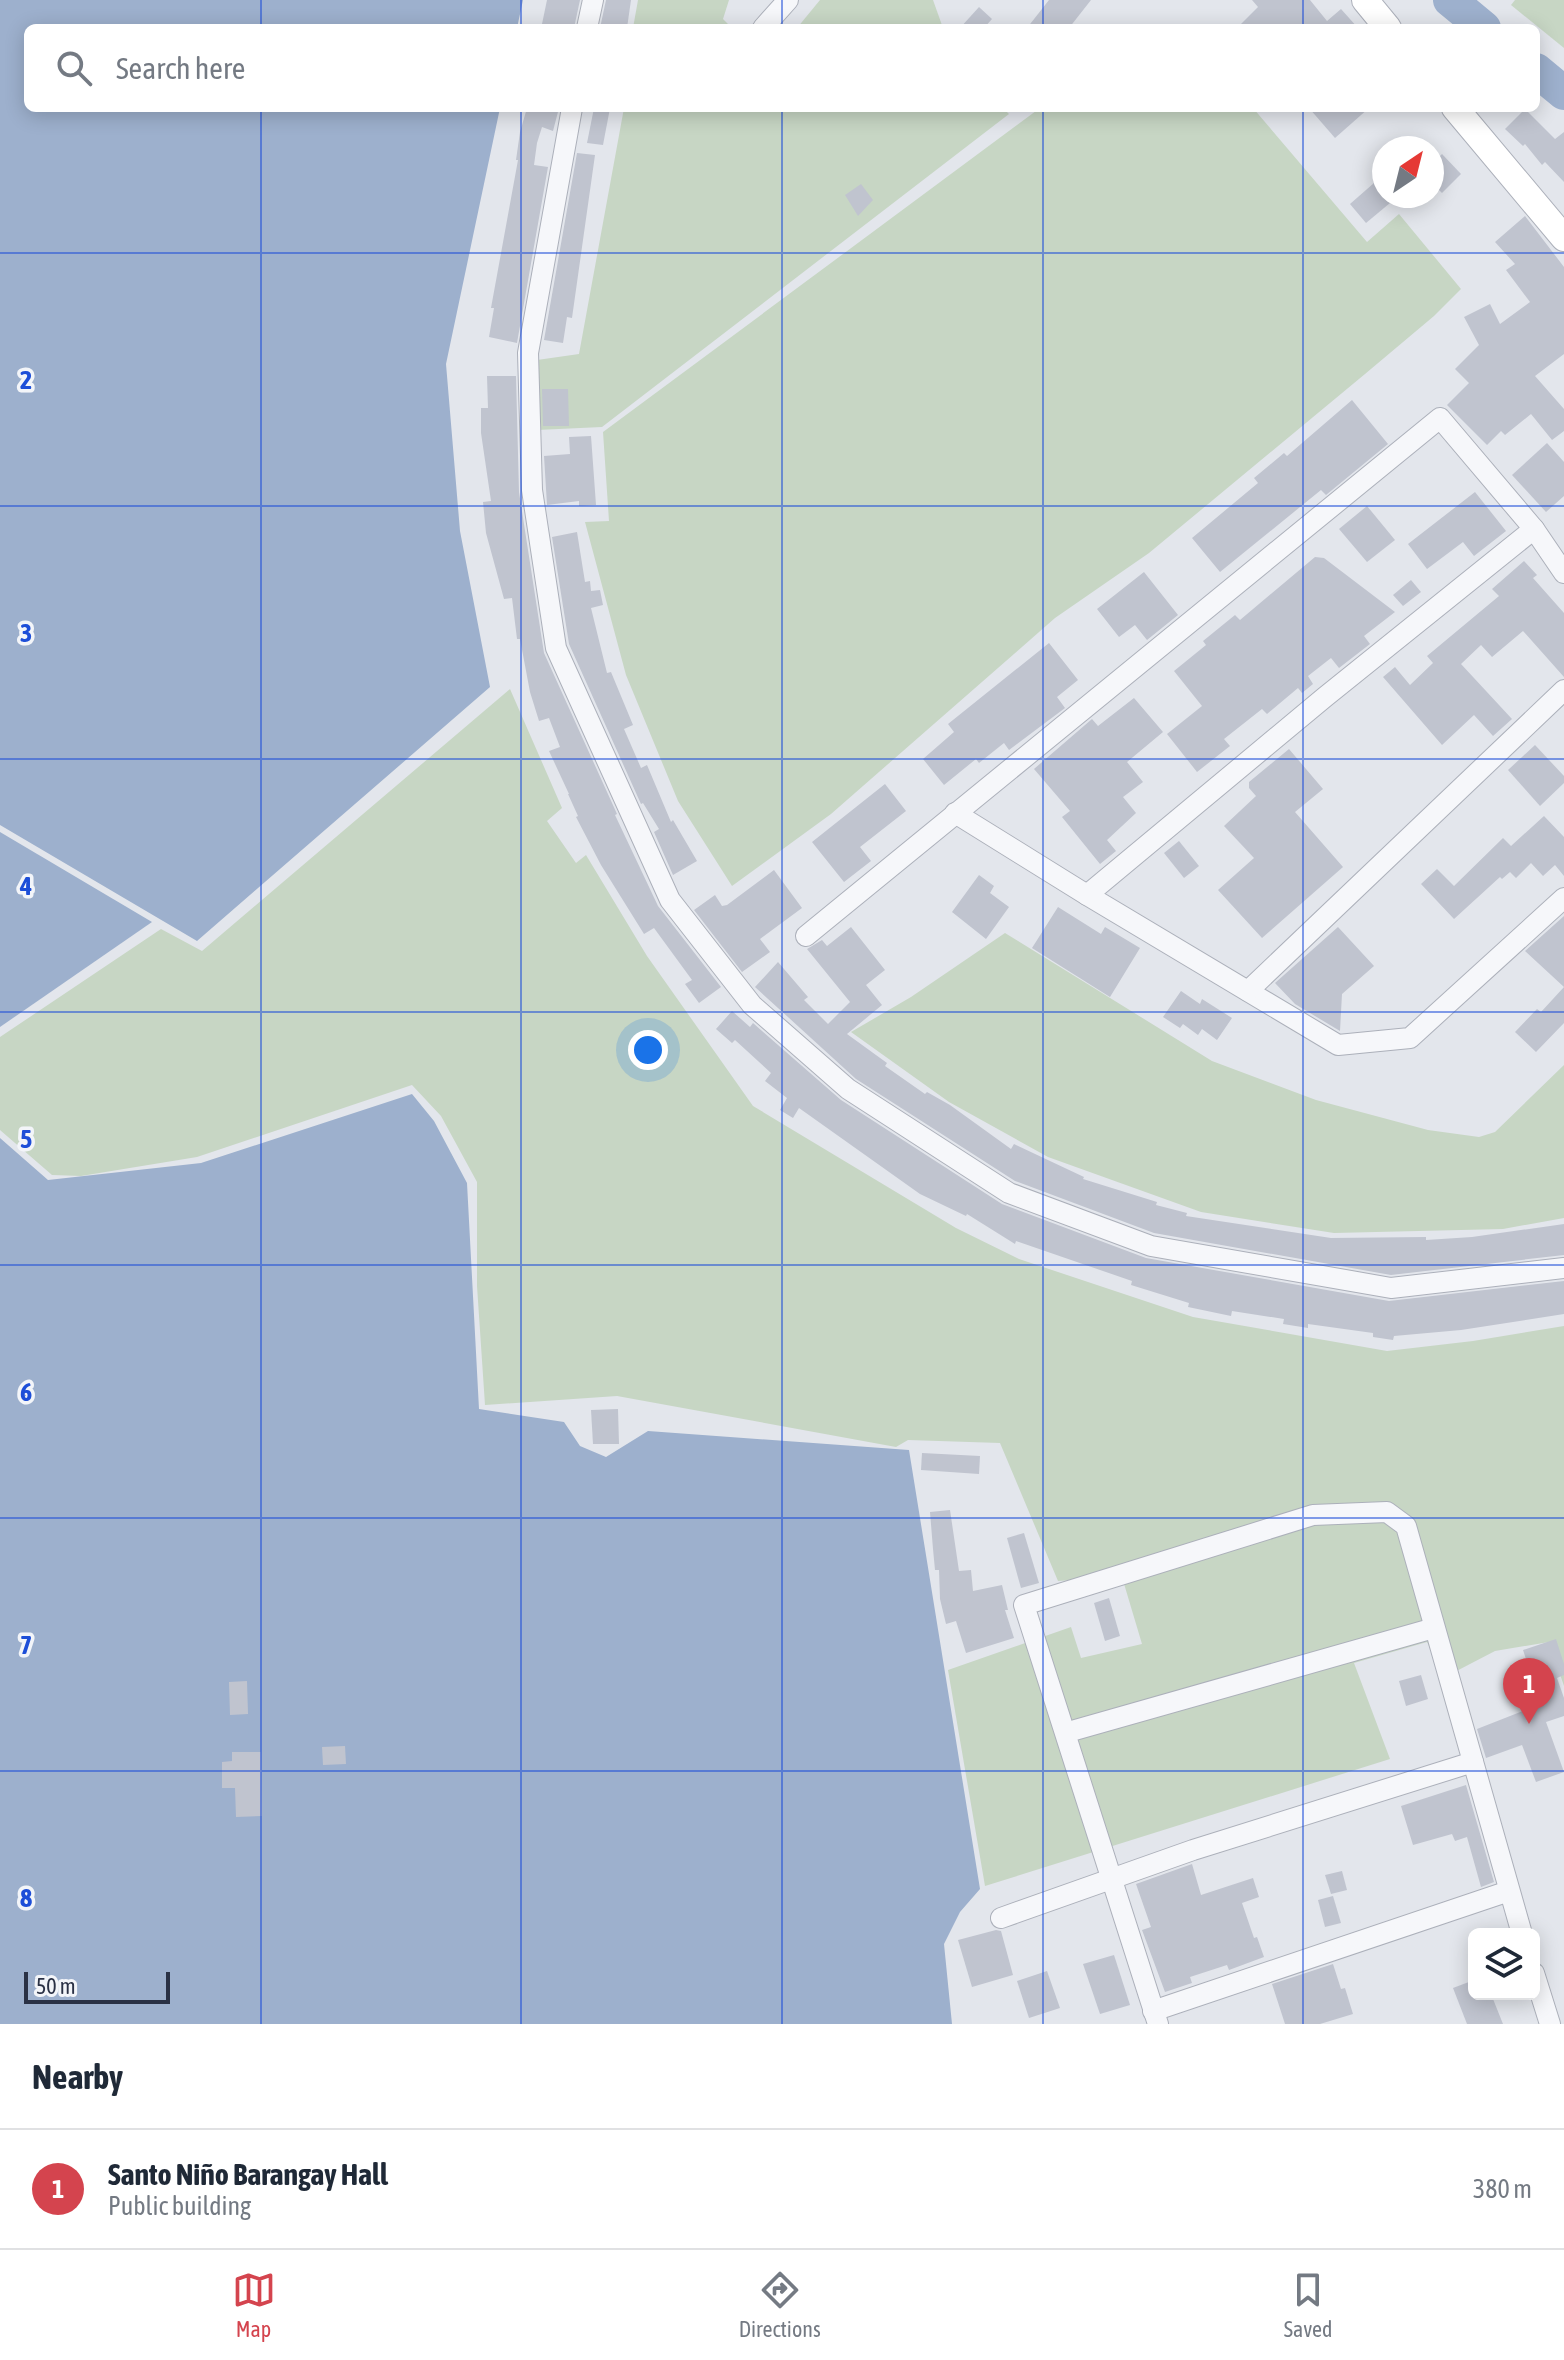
<!DOCTYPE html>
<html lang="en">
<head>
<meta charset="utf-8">
<style>
  body { margin:0; font-family:"Asap Condensed",sans-serif; background:#f6f6f7; color:#1f2937 }
  .controls { position:absolute; right:24px; bottom:24px; display:grid; overflow:hidden; border-radius:12px; box-shadow:0 4px 20px #0003 }
  .controls button { width:72px; height:72px; display:grid; place-items:center; padding:0; border:0; border-bottom:2px solid #e0e1e3; background:#fff; color:#1f2937; font:40px sans-serif }
  .compass { position:absolute; left:1372px; top:136px; width:72px; height:72px; border-radius:50%; background:#fff; box-shadow:0 4px 20px #0003; rotate:35deg }
  .scale { position:absolute; left:24px; bottom:20px; width:146px; box-sizing:border-box; padding-left:8px; border:4px solid #2a3145; border-top:0; font-size:22px; line-height:28px; white-space:nowrap; color:#2a3145; -webkit-text-stroke:6px #f3f5f9; paint-order:stroke }
  .you { position:absolute; left:648px; top:1050px; width:28px; height:28px; margin:-20px; border:6px solid #fff; border-radius:50%; background:#1a73e8; box-shadow:0 0 0 12px #1a73e833 }
  .badge { display:grid; place-items:center; width:52px; height:52px; border-radius:50%; background:#d4444e; color:#fff; font-size:26px; font-weight:700 }
  .pin { position:absolute; translate:-50% -66px; filter:drop-shadow(0 2px 4px #0008) }
  .pin::after { content:''; position:absolute; top:42px; width:28px; height:24px; background:inherit; clip-path:polygon(0 0,100% 0,50% 100%) }
  .list { margin:0; padding:0; list-style:none }
  h2 { display:flex; justify-content:space-between; align-items:center; height:104px; margin:0; padding:0 32px; font-size:34px }
  h2 small { font-size:26px; font-weight:400; color:#747a83 }
  .list li { display:grid; grid-template-columns:52px 1fr auto; gap:24px; align-items:center; box-sizing:border-box; height:120px; padding:0 32px; border-top:2px solid #e0e1e3 }
  .list b { display:block; font-size:30px; white-space:nowrap }
  .list p { margin:0; font-size:26px; white-space:nowrap; color:#747a83 }
  .list em { font-size:26px; font-style:normal; color:#747a83 }
  .icon { flex:none; width:44px; height:44px; fill:none; stroke:currentColor; stroke-width:2; stroke-linecap:round; stroke-linejoin:round }
  .map { position:relative; flex:none; width:1564px; height:2024px; overflow:hidden }
  .search { position:absolute; background:#fff; box-shadow:0 4px 20px #0003; left:24px; right:24px; top:24px; height:88px; display:flex; align-items:center; gap:20px; box-sizing:border-box; padding:0 28px; border-radius:12px; color:#747a83; font-size:30px }
  .sheet { height:224px; background:#fff }
  nav { display:flex; justify-content:space-around; align-items:center; box-sizing:border-box; height:112px; border-top:2px solid #e0e1e3; background:#fff; font-size:22px; color:#747a83 }
  nav a { display:grid; justify-items:center; gap:4px }
  nav .on { color:#d4444e }
  .map>svg:first-child { display:block }
  .green { fill:#c7d6c4 }
  .water { fill:#9db0cd }
  .lines { fill:none; stroke-linecap:round; stroke-linejoin:round }
  .river { stroke:#9db0cd; stroke-width:34 }
  .building { fill:#c0c4cf }
  .street-casing { stroke:#acb0ba; stroke-width:22 }
  .secondary-casing { stroke:#acb0ba; stroke-width:28 }
  .street { stroke:#f6f7fa; stroke-width:20 }
  .secondary { stroke:#fff; stroke-width:26 }
  .grid { fill:none; stroke:#1d4ed8; stroke-width:2; stroke-opacity:0.55 }
  .grid-label { font-size:26px; text-anchor:middle; font-weight:bold; fill:#1d4ed8; stroke:#f3f5f9; stroke-width:7; stroke-linejoin:round; paint-order:stroke }
</style>
</head>
<body>
<div class="map">
<svg width="1564" height="2024" viewBox="0 0 1564 2024">
  <rect width="100%" height="100%" fill="#e3e6ec"/>
  <g class="green">
    <polygon points="638,0 729,0 723,19 732,28 633,28"/>
    <polygon points="820,0 933,0 943,28 797,28"/>
    <polygon points="1515,0 1564,0 1564,48 1511,5"/>
    <polygon points="624,108 1003,108 1009,114 602,427 537,430 537,360 579,354"/>
    <polygon points="1040,108 1253,108 1367,242 1399,214 1461,289 1434,316 1365,374 1149,553 1055,618 831,814 732,886 678,801 626,675 585,522 609,521 603,432"/>
    <polygon points="510,689 562,808 547,821 576,863 586,855 647,956 753,1106 956,1228 1019,1259 1193,1317 1387,1351 1473,1341 1564,1326 1564,1686 1549,1642 1495,1651 1445,1677 1427,1642 1354,1663 1390,1759 985,1886 948,1670 1071,1627 1081,1658 1142,1644 1122,1577 1058,1581 1000,1443 908,1440 896,1447 617,1396 485,1405 477,1286 477,1182 441,1116 412,1085 197,1157 81,1176 52,1175 0,1130 0,1037 161,929 202,951"/>
    <polygon points="1005,933 1212,1061 1316,1100 1428,1130 1479,1137 1495,1132 1564,1065 1564,1218 1503,1229 1334,1233 1201,1212 1048,1157 949,1102 851,1032 911,997"/>
  </g>
  <g class="water">
    <polygon points="0,0 523,0 517,28 28,28 28,108 500,108 446,364 460,531 490,687 197,941 0,825"/>
    <polygon points="0,832 152,922 0,1027"/>
    <polygon points="412,1094 434,1121 467,1183 479,1409 564,1422 580,1446 606,1457 648,1431 909,1450 980,1889 960,1912 944,1944 952,2024 0,2024 0,1138 48,1180 201,1163"/>
  </g>
  <g class="lines">
    <g class="river">
      <polyline points="1450,0 1484,28"/>
      <polyline points="1536,70 1564,93"/>
    </g>
  </g>
  <g class="building">
    <polygon points="547,0 580,0 574,28 542,24"/>
    <polygon points="606,0 631,0 627,28 600,28"/>
    <polygon points="1049,0 1091,0 1069,28 1027,28"/>
    <polygon points="1252,0 1310,0 1327,21 1341,9 1358,28 1237,28 1258,7"/>
    <polygon points="979,7 992,19 984,28 960,28"/>
    <polygon points="527,108 559,108 553,131 542,127 537,143 534,165 548,167 517,343 489,337 494,308 491,308 518,160 516,160 520,132"/>
    <polygon points="594,108 610,108 603,145 587,143"/>
    <polygon points="1309,108 1369,108 1335,138"/>
    <polygon points="1525,109 1555,139 1564,132 1564,182 1545,162 1542,165 1525,144 1523,146 1505,129"/>
    <polygon points="577,153 595,155 572,318 567,317 563,343 544,340"/>
    <polygon points="1442,154 1461,174 1442,193 1432,183 1432,164"/>
    <polygon points="1374,183 1390,203 1366,223 1350,204"/>
    <polygon points="861,184 873,200 858,216 845,195"/>
    <polygon points="1525,216 1564,267 1564,354 1535,376 1564,409 1564,431 1552,440 1531,414 1505,435 1501,431 1487,445 1447,405 1469,383 1455,369 1479,345 1464,317 1490,304 1500,324 1530,302 1506,270 1515,264 1495,242"/>
    <polygon points="487,376 516,376 519,492 544,653 617,814 615,815 658,906 721,987 699,1003 685,984 692,980 654,928 644,934 601,865 576,817 578,816 568,794 569,794 549,751 560,747 549,718 539,721 530,692 520,639 517,639 512,598 504,599 486,533 483,502 491,501 481,433 481,408 488,408"/>
    <polygon points="542,389 568,389 569,426 543,426"/>
    <polygon points="1352,400 1388,444 1326,495 1321,490 1220,572 1192,538 1258,483 1254,478 1284,453 1287,456"/>
    <polygon points="591,436 596,505 579,506 579,501 547,505 544,456 570,454 569,437"/>
    <polygon points="1547,443 1564,462 1564,496 1546,512 1512,475"/>
    <polygon points="1475,492 1506,531 1474,556 1463,542 1427,569 1408,544"/>
    <polygon points="1367,506 1395,540 1367,562 1339,529"/>
    <polygon points="577,532 585,582 590,581 591,591 600,590 603,605 591,608 607,673 611,672 633,725 624,729 641,768 647,765 671,822 673,820 697,861 673,875 654,832 659,829 643,803 641,804 569,644 552,537"/>
    <polygon points="1315,557 1324,558 1395,612 1364,636 1370,644 1339,668 1331,658 1308,676 1313,684 1302,693 1298,688 1267,714 1262,709 1224,739 1230,746 1197,772 1167,734 1202,706 1174,671 1206,645 1203,641 1235,615 1240,620"/>
    <polygon points="1524,561 1537,575 1533,578 1564,613 1564,677 1523,631 1492,657 1481,645 1461,664 1512,719 1493,736 1474,715 1442,745 1383,677 1395,667 1410,685 1433,663 1427,656 1499,596 1492,589"/>
    <polygon points="1144,572 1178,615 1147,640 1135,625 1119,637 1097,609"/>
    <polygon points="1411,580 1421,592 1403,606 1393,595"/>
    <polygon points="1049,643 1078,680 1057,697 1065,708 1009,750 1004,743 979,763 976,759 944,785 923,759 954,732 948,724"/>
    <polygon points="1134,698 1163,732 1127,762 1143,782 1123,797 1136,813 1107,840 1116,851 1100,864 1062,817 1070,811 1034,769 1092,719 1098,726"/>
    <polygon points="1535,745 1564,776 1564,783 1540,806 1508,770"/>
    <polygon points="1289,749 1323,789 1295,812 1343,867 1262,938 1218,890 1254,858 1224,826 1256,796 1249,788 1249,782"/>
    <polygon points="885,784 906,811 860,847 871,861 844,882 812,842"/>
    <polygon points="1544,816 1564,837 1564,876 1555,865 1543,876 1531,863 1516,878 1510,872 1502,879 1500,877 1454,919 1421,884 1437,869 1454,886 1503,838 1511,846"/>
    <polygon points="1179,841 1199,866 1184,878 1164,853"/>
    <polygon points="774,870 802,908 760,939 770,952 742,972 694,910 715,895 722,906 727,905"/>
    <polygon points="979,875 994,886 990,893 1009,907 986,939 952,912"/>
    <polygon points="1058,907 1101,934 1105,927 1140,948 1110,997 1032,948"/>
    <polygon points="1564,916 1564,1023 1536,1052 1515,1032 1537,1009 1541,1012 1564,987 1525,951"/>
    <polygon points="851,927 885,970 866,985 882,1005 847,1034 887,1063 885,1066 925,1094 927,1092 950,1105 1011,1149 1014,1144 1084,1177 1083,1179 1157,1202 1156,1205 1187,1213 1186,1216 1331,1238 1426,1237 1426,1240 1472,1237 1564,1224 1564,1255 1391,1275 1154,1233 1015,1181 856,1079 755,987 778,962 808,997 804,1000 828,1024 850,1002 807,949 822,940 827,946"/>
    <polygon points="1338,927 1374,966 1342,994 1340,1031 1295,1004 1275,983"/>
    <polygon points="1181,991 1200,1004 1202,999 1232,1018 1217,1040 1202,1029 1198,1035 1183,1024 1180,1028 1163,1017"/>
    <polygon points="732,1011 750,1027 753,1023 841,1100 1002,1204 1146,1258 1389,1301 1564,1281 1564,1314 1461,1330 1394,1336 1393,1340 1373,1337 1373,1333 1308,1324 1308,1328 1283,1324 1284,1319 1232,1311 1231,1316 1188,1307 1189,1303 1131,1285 1132,1281 1016,1241 1015,1244 967,1214 966,1216 920,1194 799,1108 793,1118 780,1110 787,1098 765,1081 771,1073 735,1040 732,1043 716,1029"/>
    <polygon points="618,1409 619,1444 593,1444 591,1410"/>
    <polygon points="922,1453 980,1456 979,1474 921,1470"/>
    <polygon points="950,1510 959,1571 971,1570 973,1591 1002,1585 1008,1610 1005,1610 1014,1638 966,1653 956,1621 946,1624 940,1599 939,1570 935,1570 933,1549 930,1512"/>
    <polygon points="1024,1533 1039,1583 1021,1588 1007,1538"/>
    <polygon points="1109,1598 1120,1636 1105,1641 1094,1603"/>
    <polygon points="1556,1639 1564,1664 1564,1675 1557,1678 1564,1698 1564,1716 1546,1722 1564,1772 1536,1782 1522,1745 1486,1758 1477,1729 1541,1704 1523,1650"/>
    <polygon points="1421,1675 1428,1699 1406,1706 1399,1681"/>
    <polygon points="247,1681 248,1714 230,1715 229,1682"/>
    <polygon points="345,1746 346,1764 323,1765 322,1747"/>
    <polygon points="232,1752 261,1752 262,1816 236,1817 235,1788 222,1788 222,1762 232,1761"/>
    <polygon points="1466,1785 1494,1882 1481,1887 1467,1837 1455,1841 1452,1834 1413,1845 1401,1806"/>
    <polygon points="1192,1864 1201,1895 1253,1878 1259,1897 1242,1903 1254,1938 1257,1937 1264,1957 1229,1970 1227,1965 1190,1977 1192,1983 1165,1992 1142,1930 1151,1927 1136,1884"/>
    <polygon points="1342,1871 1347,1890 1331,1894 1325,1875"/>
    <polygon points="1333,1896 1341,1923 1325,1927 1318,1900"/>
    <polygon points="996,1930 1001,1931 1013,1975 972,1987 958,1940"/>
    <polygon points="1114,1955 1130,2005 1100,2014 1083,1964"/>
    <polygon points="1333,1964 1341,1989 1345,1988 1353,2014 1320,2024 1285,2024 1272,1984"/>
    <polygon points="1047,1971 1060,2008 1029,2018 1017,1981"/>
    <polygon points="1474,1980 1474,1994 1491,1994 1503,2024 1467,2024 1453,1988"/>
  </g>
  <g class="lines">
    <g class="street-casing">
      <g id="street">
        <polyline points="587,28 593,0"/>
        <polyline points="763,28 788,0"/>
        <polyline points="572,108 528,353 532,490 556,648 670,900 752,1005 848,1089 1009,1193 1151,1246 1391,1288 1564,1268"/>
        <polyline points="955,813 1087,895 1338,1045 1410,1038 1564,898"/>
        <polyline points="1087,895 1325,697 1534,529"/>
        <polyline points="806,936 1440,418 1534,529 1564,573"/>
        <polyline points="1248,991 1564,690"/>
        <polyline points="1075,1730 1434,1628"/>
        <polyline points="1001,1918 1193,1850 1473,1762"/>
        <polyline points="1534,1973 1550,2024"/>
        <polyline points="1153,2011 1509,1891"/>
        <polyline points="1158,2024 1024,1605 1313,1515 1387,1512 1406,1526 1522,1934"/>
      </g>
    </g>
    <g class="secondary-casing">
      <g id="secondary">
        <polyline points="1365,0 1388,28"/>
        <polyline points="1455,108 1564,238"/>
      </g>
    </g>
    <use href="#street" class="street"/>
    <use href="#secondary" class="secondary"/>
  </g>
  <path class="grid" d="M 261,0 L 261,28M 521,0 L 521,28M 782,0 L 782,28M 1043,0 L 1043,28M 1303,0 L 1303,28M 261,108 L 261,2024M 521,108 L 521,2024M 782,108 L 782,2024M 1043,108 L 1043,2024M 1303,108 L 1303,2024M 0,253 L 1564,253M 0,506 L 1564,506M 0,759 L 1564,759M 0,1012 L 1564,1012M 0,1265 L 1564,1265M 0,1518 L 1564,1518M 0,1771 L 1564,1771"/>
  <g class="grid-label">
    <text x="26" y="389">2</text>
    <text x="26" y="642">3</text>
    <text x="26" y="895">4</text>
    <text x="26" y="1148">5</text>
    <text x="26" y="1401">6</text>
    <text x="26" y="1654">7</text>
    <text x="26" y="1907">8</text>
  </g>
</svg>
<div class="controls">
<button><svg class="icon" aria-label="layers" viewBox="0 0 24 24"><path d="M12 4l9 5-9 5-9-5zM3 14l9 5 9-5"/></svg></button>
</div>
<svg class="compass" viewBox="-18 -18 36 36"><path d="M0-13l5 13h-10z" fill="#e53935"/><path d="M0 13l5-13h-10z" fill="#747a83"/></svg>
<div class="scale">50 m</div>
<div class="you"></div>
<div class="pin badge" style="left:1529px;top:1724px">1</div>
<div class="search"><svg class="icon" aria-label="search" viewBox="0 0 24 24"><circle cx="10" cy="10" r="6"/><path d="M15 15l6 6"/></svg>Search here</div>
</div>
<section class="sheet">
<h2>Nearby<small></small></h2>
<ul class="list">
<li><span class="badge">1</span><div><b>Santo Niño Barangay Hall</b><p>Public building</p></div><em>380 m</em></li>
</ul>
</section>
<nav>
<a class="on"><svg class="icon" aria-label="map" viewBox="0 0 24 24"><path d="M3 6l6-2 6 2 6-2v14l-6 2-6-2-6 2zM9 4v14M15 6v14"/></svg>Map</a>
<a><svg class="icon" aria-label="directions" viewBox="0 0 24 24"><path d="M12 3l9 9-9 9-9-9zM9 14v-3h6M13 9l2 2-2 2"/></svg>Directions</a>
<a><svg class="icon" aria-label="saved" viewBox="0 0 24 24"><path d="M7 4h10v16l-5-4-5 4z"/></svg>Saved</a>
</nav>
</body>
</html>
